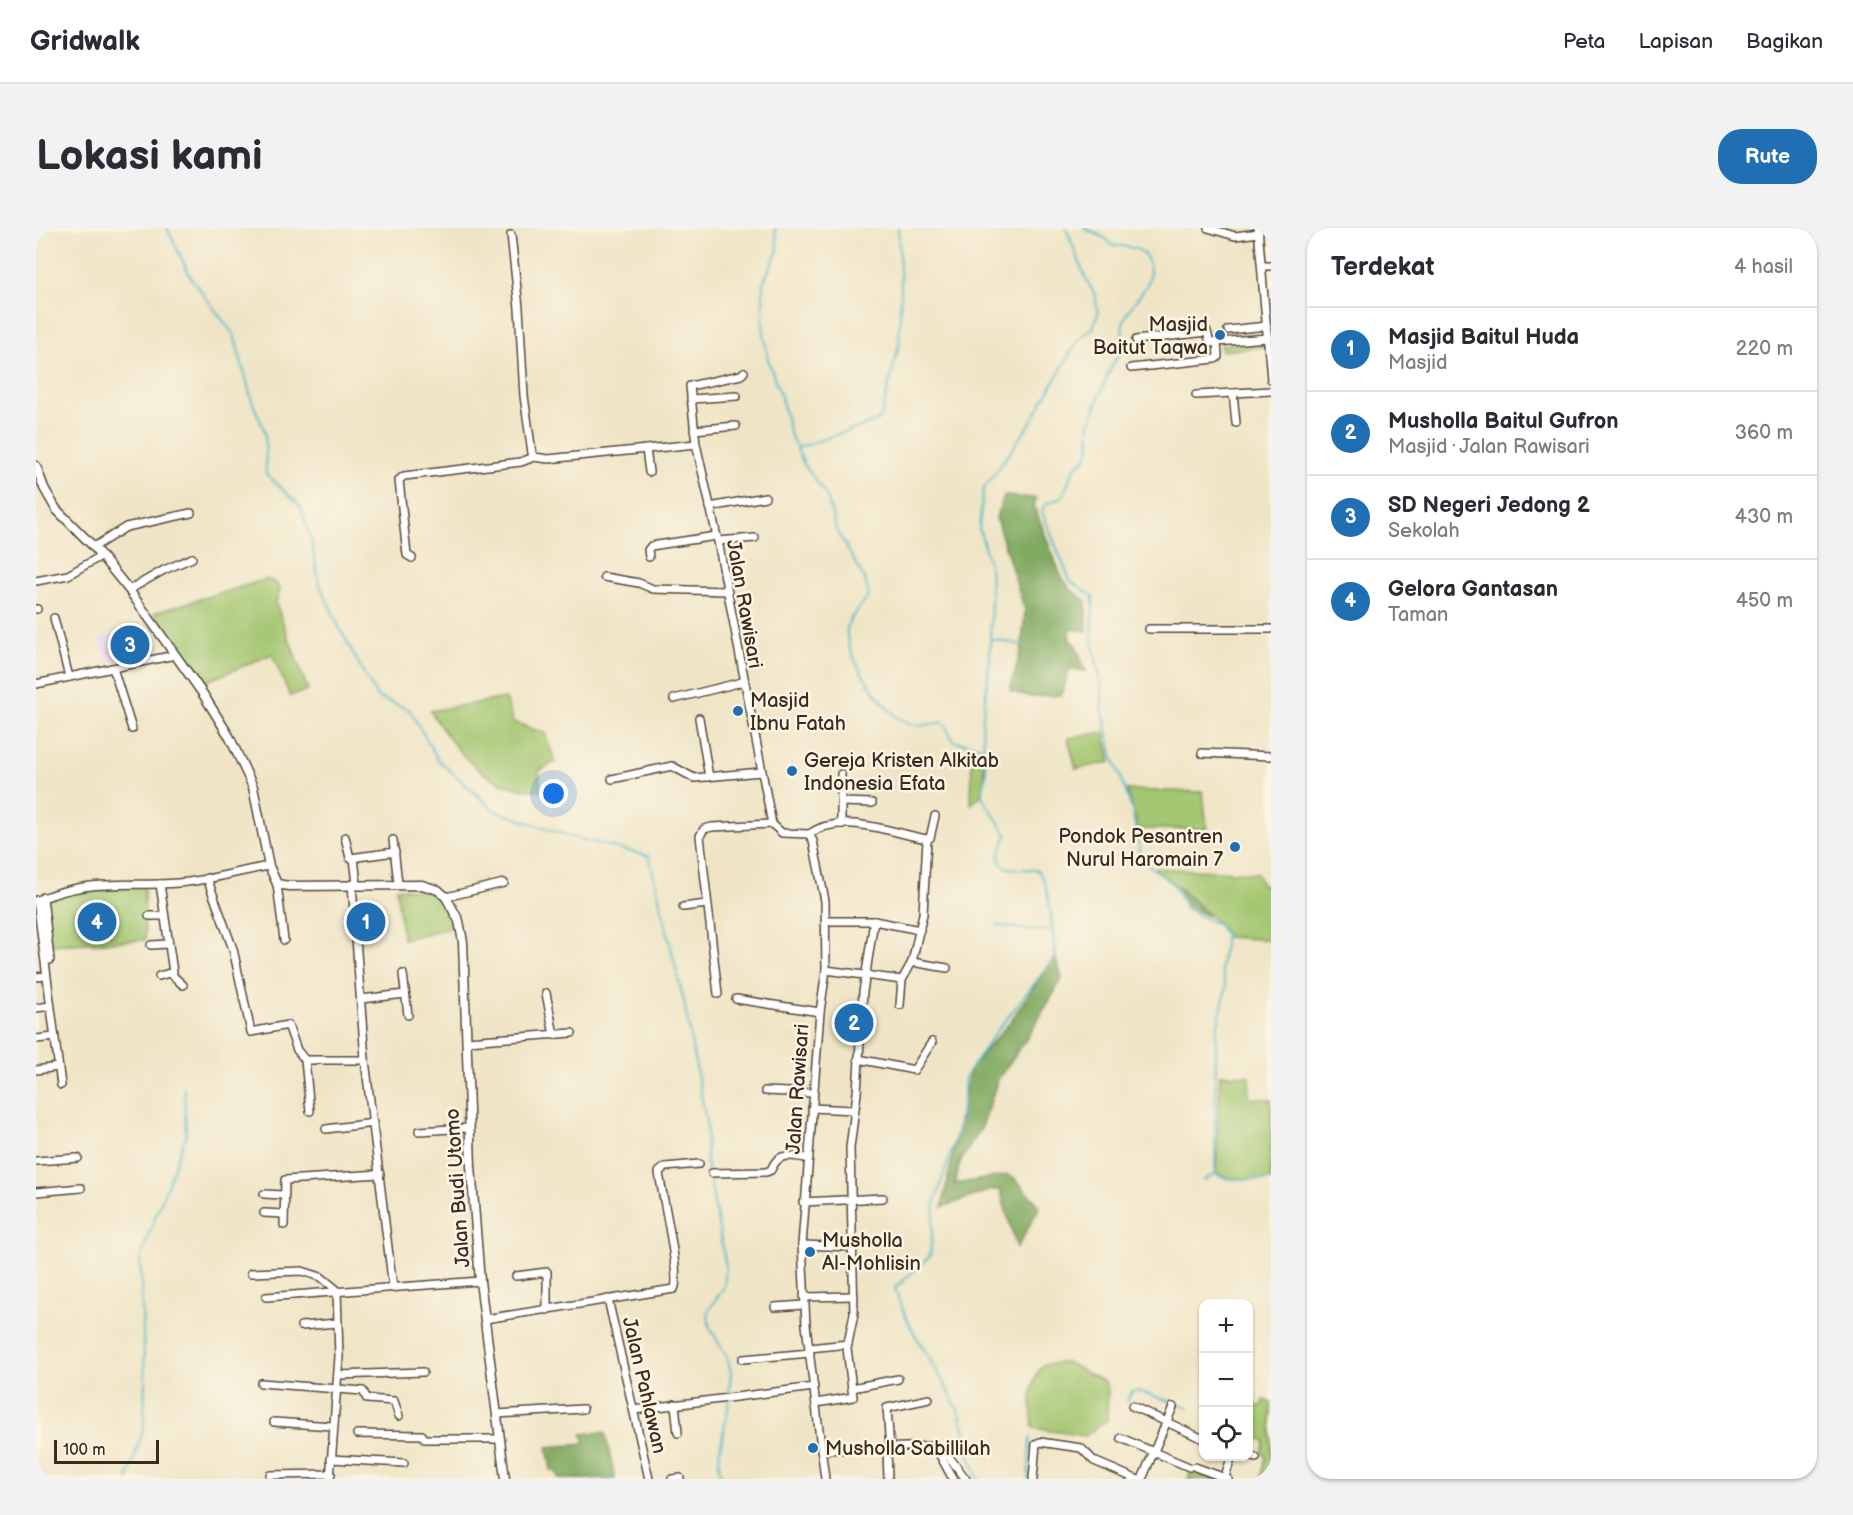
<!DOCTYPE html>
<html lang="id">
<head>
<meta charset="utf-8">
<style>
  body { margin:0; font-family:"Balsamiq Sans",sans-serif; background:#f2f2f3; color:#2b2b33 }
  .controls { position:absolute; right:18px; bottom:18px; display:grid; overflow:hidden; border-radius:12px; box-shadow:0 2px 4px #0004 }
  .controls button { width:54px; height:54px; display:grid; place-items:center; padding:0; border:0; border-bottom:2px solid #e1e1e2; background:#fff; color:#2b2b33; font:30px sans-serif }
  .scale { position:absolute; left:18px; bottom:15px; width:105px; box-sizing:border-box; padding-left:6px; border:3px solid #3b2a1e; border-top:0; font-size:16px; line-height:21px; white-space:nowrap; color:#3b2a1e; -webkit-text-stroke:4px #fcf5e5; paint-order:stroke }
  .you { position:absolute; left:518px; top:566px; width:21px; height:21px; margin:-15px; border:4px solid #fff; border-radius:50%; background:#1a73e8; box-shadow:0 0 0 9px #1a73e833 }
  .badge { display:grid; place-items:center; width:39px; height:39px; border-radius:50%; background:#1f6fb2; color:#fff; font-size:20px; font-weight:700 }
  .pin { position:absolute; translate:-50% -50%; border:3px solid #fff; box-shadow:0 2px 6px #0006 }
  .list { margin:0; padding:0; list-style:none }
  h2 { display:flex; justify-content:space-between; align-items:center; height:78px; margin:0; padding:0 24px; font-size:26px }
  h2 small { font-size:20px; font-weight:400; color:#7c7c81 }
  .list li { display:grid; grid-template-columns:39px 1fr auto; gap:18px; align-items:center; box-sizing:border-box; height:84px; padding:0 24px; border-top:2px solid #e1e1e2 }
  .list b { display:block; font-size:22px; white-space:nowrap }
  .list p { margin:0; font-size:20px; white-space:nowrap; color:#7c7c81 }
  .list em { font-size:20px; font-style:normal; color:#7c7c81 }
  .icon { flex:none; width:33px; height:33px; fill:none; stroke:currentColor; stroke-width:2; stroke-linecap:round; stroke-linejoin:round }
  .map { position:relative; flex:none; width:1235px; height:1251px; overflow:hidden; border-radius:24px }
  header { display:flex; align-items:center; gap:36px; box-sizing:border-box; height:84px; padding:0 30px; background:#fff; border-bottom:2px solid #e1e1e2 }
  header strong { font-size:28px }
  nav { display:flex; gap:33px; margin-inline-start:auto; font-size:21px }
  .intro { display:flex; align-items:center; justify-content:space-between; box-sizing:border-box; height:144px; padding:0 36px }
  h1 { margin:0; font-size:42px }
  .button { padding:15px 27px; border-radius:24px; background:#1f6fb2; color:#fff; font-size:21px; font-weight:700 }
  main { display:flex; gap:36px; padding:0 36px }
  aside { flex:1; background:#fff; border-radius:24px; box-shadow:0 2px 4px #0004 }
  .map>svg:first-child { display:block }
  .built { fill:#e6d2f0 }
  .green { fill:#a3c670; stroke:#6f7847; stroke-width:1.5 }
  .forest { fill:#82ab62; stroke:#5e6a40; stroke-width:1.5 }
  .lines { fill:none; stroke-linecap:round; stroke-linejoin:round }
  .stream { stroke:#4ab6c6; stroke-width:2 }
  .minor-casing { stroke:#564637; stroke-width:10 }
  .tertiary-casing { stroke:#564637; stroke-width:11 }
  .minor { stroke:#fff; stroke-width:7 }
  .tertiary { stroke:#fff; stroke-width:8 }
  .poi-dot { fill:#1f6fb2; stroke:#fcf5e5; stroke-width:2 }
  .labels { text-anchor:middle; stroke-width:5; stroke-linejoin:round; paint-order:stroke }
  .poi-label { font-size:20px; fill:#3b2a1e; stroke:#fcf5e5; text-anchor:start }
  .street-label { font-size:20px; fill:#3b2a1e; stroke:#fcf5e5 }
</style>
</head>
<body>
<header>
<strong>Gridwalk</strong>
<nav><a>Peta</a><a>Lapisan</a><a>Bagikan</a></nav>
</header>
<div class="intro"><h1>Lokasi kami</h1><a class="button">Rute</a></div>
<main>
<div class="map">
<svg width="1235" height="1251" viewBox="0 0 1235 1251">
  <rect width="100%" height="100%" fill="#fcf5e5"/>
  <filter id="ink" filterUnits="userSpaceOnUse"><feTurbulence type="fractalNoise" baseFrequency=".0167" numOctaves="2"/><feDisplacementMap in="SourceGraphic" scale="12" xChannelSelector="R" yChannelSelector="G"/><feConvolveMatrix kernelMatrix="1 2 1 2 8 2 1 2 1" color-interpolation-filters="sRGB"/></filter>
  <filter id="wash" filterUnits="userSpaceOnUse"><feTurbulence type="fractalNoise" baseFrequency=".008" numOctaves="4" result="noise"/><feDisplacementMap in="SourceGraphic" scale="24" xChannelSelector="R" yChannelSelector="G"/><feGaussianBlur stdDeviation="1.35" result="paint"/><feColorMatrix in="noise" values="0 0 0 0 0 0 0 0 0 0 0 0 0 0 0 0 0 1.4 0 .05"/><feComposite in="paint" operator="in"/></filter>
  <g filter="url(#wash)">
    <rect width="100%" height="100%" fill="#efe5c6"/>
    <polygon class="built" points="111,398 127,424 71,438 64,410"/>
    <g class="green">
      <polygon points="1229,113 1229,119 1185,123 1185,117"/>
      <polygon points="231,351 239,354 244,361 240,376 272,462 254,468 236,426 169,454 118,385"/>
      <path d="M 469,470 L 477,494 L 509,505 L 519,534 L 503,543 L 505,562 C 450,564 422,525 394,483 Z"/>
      <polygon points="1068,504 1075,534 1040,541 1032,510"/>
      <path d="M 936,521 L 945,523 C 949,539 953,566 935,576 Z"/>
      <polygon points="1091,562 1167,564 1171,601 1102,601"/>
      <path d="M 1117,640 L 1221,645 L 1226,657 L 1235,656 L 1235,712 L 1190,709 C 1188,696 1131,649 1117,640 Z"/>
      <polygon points="72,658 108,659 109,712 15,717 10,676 13,671 42,661"/>
      <path d="M 360,660 C 396,663 404,665 419,699 L 367,711 Z"/>
      <polygon points="1184,846 1214,848 1213,870 1235,871 1235,952 1194,950 1180,945"/>
      <path d="M 1030,1134 L 1069,1154 L 1072,1162 L 1071,1192 L 1049,1208 L 997,1200 C 995,1178 992,1155 1007,1137 Z"/>
      <polygon points="1228,1172 1235,1175 1235,1251 1225,1251 1230,1228 1225,1226 1229,1213 1213,1205 1216,1176 1226,1179"/>
      <polygon points="1156,1241 1185,1251 1152,1251"/>
    </g>
    <g class="forest">
      <polygon points="968,268 1000,270 998,278 1025,348 1035,362 1050,373 1051,403 1034,401 1034,414 1039,415 1050,443 1033,441 1026,467 995,469 974,463 986,418 989,383 960,290"/>
      <polygon points="1141,658 1172,688 1151,678"/>
      <polygon points="1019,728 1026,751 993,807 962,851 946,899 924,934 919,956 971,947 977,949 1004,978 981,1020 964,962 956,962 906,979 932,849 936,838 974,794"/>
      <polygon points="569,1204 579,1251 523,1251 519,1242 515,1242 511,1219 549,1216 546,1206"/>
    </g>
    <g class="lines">
      <g class="stream">
        <polyline points="131,0 155,50 198,107 216,173 229,204 230,246 264,278 275,310 283,355 304,401 341,469 374,482 402,532 459,583 536,609 613,628 648,774 671,899 670,932 690,1039 688,1059 672,1083 673,1098 691,1129 695,1144 693,1167"/>
        <path d="M 739,0 L 742,22 L 727,55 L 727,97 L 732,132 L 745,169 L 754,206 L 769,238 L 791,268 L 800,301 L 828,350 L 833,366 C 828,377 812,389 811,401 C 808,425 846,481 867,493 C 879,501 893,496 907,494 L 918,513 L 946,519"/>
        <path d="M 1048,0 L 1069,10 L 1075,17 C 1090,19 1108,17 1113,36 C 1119,62 1095,70 1088,92 C 1085,101 1088,111 1086,119 C 1083,127 1078,133 1075,140 C 1068,154 1059,180 1054,196 C 1051,206 1057,217 1051,228 C 1047,234 1039,237 1036,245 C 1025,267 1035,267 1009,276 L 1006,284 L 1034,353 L 1057,368 L 1056,411 L 1066,460 L 1066,479 L 1076,526 L 1096,581 L 1106,632 L 1137,656 L 1150,680 L 1182,697 L 1189,706 L 1185,741 L 1190,760 L 1180,805 L 1179,942"/>
        <polyline points="761,220 839,194 845,189 863,117 865,60 862,0"/>
        <polyline points="954,411 992,418"/>
        <polyline points="960,697 985,701 1014,702"/>
        <polyline points="1168,952 1179,946 1192,951 1235,952"/>
        <polyline points="1091,1173 1096,1163 1102,1163 1153,1179"/>
        <polyline points="92,1251 108,1198 109,1151 104,1030 150,907 148,860"/>
        <path d="M 686,1251 C 677,1229 691,1198 693,1173"/>
        <path d="M 942,1251 C 931,1228 932,1202 921,1180 C 902,1139 872,1105 859,1060 L 894,1028 L 899,974 L 926,888 L 929,849 L 957,808 L 1020,728 C 1015,706 1016,656 1001,642 L 971,640 L 965,636 L 963,627 L 971,607 L 946,569 L 950,545 L 946,496 L 954,431 L 955,367 L 954,340 L 943,299 L 947,262 L 993,197 L 1042,112 L 1057,100 L 1062,86 L 1059,67 L 1050,51 L 1030,0"/>
        <polyline points="992,1251 994,1210"/>
      </g>
    </g>
  </g>
  <g filter="url(#ink)">
    <g class="lines">
      <g class="minor-casing">
        <g id="minor">
          <polyline points="1172,0 1199,8 1223,5"/>
          <polyline points="1222,0 1235,151"/>
          <polyline points="475,7 483,80 488,168 496,225 498,229 512,231 660,216 682,313 736,596 746,605 773,606 777,613 789,673 790,742 784,784 766,1017 770,1097 789,1251"/>
          <polyline points="1226,38 1235,38"/>
          <polyline points="1192,102 1231,98"/>
          <polyline points="1100,112 1171,104 1174,115 1181,114"/>
          <polyline points="1095,140 1179,131 1182,129 1181,114 1232,110"/>
          <polyline points="1197,165 1200,195"/>
          <polyline points="1160,167 1235,163"/>
          <polyline points="655,171 701,168"/>
          <polyline points="658,202 700,198"/>
          <polyline points="660,216 654,158 705,147 708,144"/>
          <polyline points="610,221 613,244"/>
          <polyline points="674,279 729,269"/>
          <polyline points="682,313 719,310"/>
          <polyline points="58,319 90,299 155,285"/>
          <polyline points="613,329 612,322 615,318 680,308"/>
          <polyline points="376,330 371,327 363,252 368,248 485,234 498,229"/>
          <polyline points="568,349 603,355 617,361 690,363"/>
          <polyline points="0,353 32,347 65,328"/>
          <polyline points="93,362 128,342 156,330"/>
          <polyline points="0,381 1,381"/>
          <polyline points="18,390 33,449"/>
          <polyline points="1113,401 1235,401"/>
          <polyline points="77,440 96,501"/>
          <polyline points="0,456 139,427"/>
          <polyline points="638,471 706,454"/>
          <polyline points="663,490 673,549"/>
          <polyline points="1166,525 1235,528"/>
          <polyline points="805,546 805,596"/>
          <polyline points="576,551 636,538 658,550 725,544"/>
          <polyline points="805,574 836,575"/>
          <path d="M 773,606 C 806,583 856,605 891,611"/>
          <polyline points="309,609 314,630 359,624"/>
          <polyline points="357,612 362,655"/>
          <polyline points="318,630 321,656"/>
          <polyline points="171,650 197,721 215,804 252,797 261,822 269,832 329,832"/>
          <polyline points="241,656 248,712"/>
          <polyline points="316,656 329,832 357,1060"/>
          <polyline points="7,669 14,732"/>
          <polyline points="410,669 468,655"/>
          <polyline points="1,672 25,857"/>
          <path d="M 0,673 C 52,650 88,659 142,655 C 172,653 203,643 233,638"/>
          <polyline points="647,679 671,676"/>
          <polyline points="113,688 128,688"/>
          <polyline points="790,693 838,693 884,702"/>
          <polyline points="115,717 131,716"/>
          <polyline points="876,734 911,740"/>
          <polyline points="790,742 866,752"/>
          <polyline points="135,746 147,757"/>
          <polyline points="367,746 372,787"/>
          <polyline points="123,748 137,744 124,656"/>
          <polyline points="0,749 10,748"/>
          <polyline points="510,765 518,807"/>
          <polyline points="682,766 664,608 668,601 676,599 736,596"/>
          <polyline points="325,771 369,766"/>
          <polyline points="700,771 784,784"/>
          <polyline points="864,777 866,752 876,734 887,686 891,611 894,610 899,588"/>
          <polyline points="0,780 14,778"/>
          <polyline points="0,811 18,809"/>
          <polyline points="431,813 536,805"/>
          <polyline points="822,831 878,842 896,814"/>
          <polyline points="269,832 274,883"/>
          <polyline points="0,842 22,839"/>
          <polyline points="729,863 777,865"/>
          <polyline points="776,880 818,882"/>
          <polyline points="290,901 338,895"/>
          <polyline points="383,903 432,900"/>
          <polyline points="0,933 42,930"/>
          <path d="M 676,945 L 730,944 L 735,942 C 743,922 755,929 773,930"/>
          <polyline points="0,964 45,960"/>
          <polyline points="228,966 247,967"/>
          <polyline points="767,974 847,970"/>
          <polyline points="228,985 247,986"/>
          <polyline points="248,997 249,952 344,946"/>
          <polyline points="766,1017 818,1019"/>
          <polyline points="215,1045 266,1043 285,1049 301,1062 303,1129 294,1251"/>
          <polyline points="480,1048 511,1044 511,1082"/>
          <polyline points="230,1069 444,1053"/>
          <polyline points="768,1069 818,1068"/>
          <polyline points="572,1071 613,1251"/>
          <polyline points="739,1079 768,1077"/>
          <path d="M 449,1091 L 638,1061 C 646,1051 625,963 623,944 L 629,939 L 663,936"/>
          <polyline points="265,1098 301,1095"/>
          <polyline points="773,1120 812,1116"/>
          <polyline points="707,1131 774,1125"/>
          <polyline points="302,1147 387,1144"/>
          <polyline points="225,1155 327,1163 331,1171 358,1173 363,1188"/>
          <polyline points="816,1160 862,1151"/>
          <polyline points="780,1175 817,1169 811,1120 818,1086 814,920 821,865 827,764 838,693"/>
          <polyline points="639,1176 642,1205"/>
          <polyline points="1096,1178 1165,1210"/>
          <polyline points="598,1182 778,1159"/>
          <polyline points="461,1186 547,1181"/>
          <polyline points="238,1194 296,1198"/>
          <polyline points="321,1206 386,1207 389,1211 464,1211"/>
          <polyline points="1085,1210 1153,1239"/>
          <polyline points="899,1218 917,1251"/>
          <polyline points="851,1221 852,1251"/>
          <polyline points="854,1221 851,1180 893,1171"/>
          <polyline points="785,1222 899,1218 913,1229 930,1251"/>
          <polyline points="1212,1227 1220,1230"/>
          <polyline points="295,1231 368,1235"/>
          <polyline points="1159,1239 1192,1251"/>
          <polyline points="234,1247 295,1246"/>
          <polyline points="636,1251 644,1250"/>
          <polyline points="997,1251 1000,1216 1004,1214 1045,1220 1058,1233 1100,1251"/>
          <polyline points="1106,1251 1137,1179"/>
          <polyline points="1188,1251 1196,1228"/>
        </g>
      </g>
      <g class="tertiary-casing">
        <polyline id="tertiary" points="0,238 8,260 20,281 58,319 93,362 167,466 193,508 217,559 233,638 241,656 253,658 386,657 402,662 410,669 423,693 427,714 435,938 444,1053 469,1251"/>
      </g>
      <use href="#minor" class="minor"/>
      <use href="#tertiary" class="tertiary"/>
    </g>
  </g>
  <g class="poi-dot">
    <circle cx="1184" cy="107" r="6"/>
    <circle cx="702" cy="483" r="6"/>
    <circle cx="756" cy="543" r="6"/>
    <circle cx="1199" cy="619" r="6"/>
    <circle cx="774" cy="1024" r="6"/>
    <circle cx="777" cy="1220" r="6"/>
  </g>
  <g class="labels">
    <g class="poi-label">
      <text x="1172" y="103" text-anchor="end">Masjid<tspan x="1172" dy="23">Baitut Taqwa</tspan></text>
      <text x="714" y="479">Masjid<tspan x="714" dy="23">Ibnu Fatah</tspan></text>
      <text x="768" y="539">Gereja Kristen Alkitab<tspan x="768" dy="23">Indonesia Efata</tspan></text>
      <text x="1187" y="615" text-anchor="end">Pondok Pesantren<tspan x="1187" dy="23">Nurul Haromain 7</tspan></text>
      <text x="786" y="1019">Musholla<tspan x="786" dy="23">Al-Mohlisin</tspan></text>
      <text x="789" y="1227">Musholla Sabillilah</text>
    </g>
    <g class="street-label">
      <text transform="translate(709 376) rotate(80)" y="7">Jalan Rawisari</text>
      <text transform="translate(761 861) rotate(-86)" y="7">Jalan Rawisari</text>
      <text transform="translate(421 960) rotate(-94)" y="7">Jalan Budi Utomo</text>
      <text transform="translate(609 1157) rotate(77)" y="7">Jalan Pahlawan</text>
    </g>
  </g>
</svg>
<div class="controls">
<button>+</button>
<button>−</button>
<button><svg class="icon" aria-label="locate" viewBox="0 0 24 24"><circle cx="12" cy="12" r="6"/><path d="M12 2v4M12 18v4M2 12h4M18 12h4"/></svg></button>
</div>
<div class="scale">100 m</div>
<div class="you"></div>
<div class="pin badge" style="left:330px;top:694px">1</div>
<div class="pin badge" style="left:818px;top:795px">2</div>
<div class="pin badge" style="left:94px;top:417px">3</div>
<div class="pin badge" style="left:61px;top:694px">4</div>
</div>
<aside>
<h2>Terdekat<small>4 hasil</small></h2>
<ul class="list">
<li><span class="badge">1</span><div><b>Masjid Baitul Huda</b><p>Masjid</p></div><em>220 m</em></li>
<li><span class="badge">2</span><div><b>Musholla Baitul Gufron</b><p>Masjid · Jalan Rawisari</p></div><em>360 m</em></li>
<li><span class="badge">3</span><div><b>SD Negeri Jedong 2</b><p>Sekolah</p></div><em>430 m</em></li>
<li><span class="badge">4</span><div><b>Gelora Gantasan</b><p>Taman</p></div><em>450 m</em></li>
</ul>
</aside>
</main>
</body>
</html>
